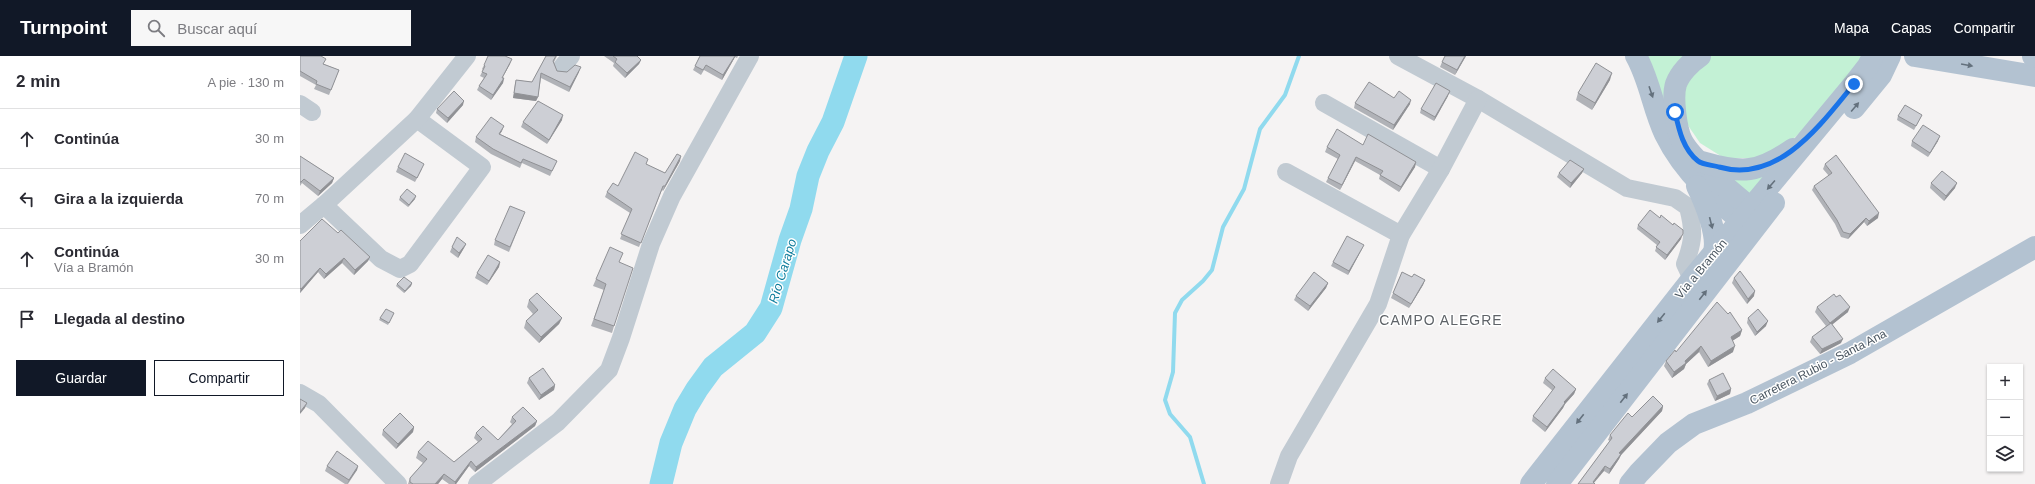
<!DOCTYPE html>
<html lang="es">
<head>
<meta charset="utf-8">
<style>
  body { margin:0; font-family:Arial,sans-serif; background:#f7f7f7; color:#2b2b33 }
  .controls { position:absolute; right:12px; bottom:12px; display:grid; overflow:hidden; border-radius:0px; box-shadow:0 1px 3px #0004 }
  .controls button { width:36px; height:36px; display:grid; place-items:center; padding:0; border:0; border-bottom:1px solid #e1e1e2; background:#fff; color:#2b2b33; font:20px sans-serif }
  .stop { position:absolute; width:12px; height:12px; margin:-9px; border:3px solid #1a73e8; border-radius:50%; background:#fff }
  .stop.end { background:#1a73e8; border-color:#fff; box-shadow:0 1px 4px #0008 }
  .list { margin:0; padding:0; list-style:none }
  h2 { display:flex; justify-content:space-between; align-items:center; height:52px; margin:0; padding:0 16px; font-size:17px }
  h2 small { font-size:13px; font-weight:400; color:#7c7c81 }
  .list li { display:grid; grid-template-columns:26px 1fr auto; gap:12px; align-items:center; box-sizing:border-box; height:60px; padding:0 16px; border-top:1px solid #e1e1e2 }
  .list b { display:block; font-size:15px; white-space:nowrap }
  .list p { margin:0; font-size:13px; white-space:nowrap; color:#7c7c81 }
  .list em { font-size:13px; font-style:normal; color:#7c7c81 }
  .actions { display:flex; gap:8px; padding:12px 16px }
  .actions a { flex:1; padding:9px 0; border:1px solid #111827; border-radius:0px; text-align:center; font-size:14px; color:#111827 }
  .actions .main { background:#111827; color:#fff }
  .icon { flex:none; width:22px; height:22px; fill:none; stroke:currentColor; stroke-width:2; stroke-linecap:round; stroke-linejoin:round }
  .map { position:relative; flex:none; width:1735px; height:428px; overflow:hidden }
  header { display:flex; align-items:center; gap:24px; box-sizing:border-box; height:56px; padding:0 20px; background:#111827; color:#fff }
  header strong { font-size:19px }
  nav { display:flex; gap:22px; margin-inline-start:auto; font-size:14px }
  .search { width:280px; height:36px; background:#f7f7f7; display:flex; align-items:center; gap:10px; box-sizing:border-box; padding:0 14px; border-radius:0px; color:#7c7c81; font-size:15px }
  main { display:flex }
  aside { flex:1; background:#fff }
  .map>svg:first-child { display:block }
  .green { fill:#c3f1d5 }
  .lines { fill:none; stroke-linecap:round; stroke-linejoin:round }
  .stream { stroke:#90daee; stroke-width:4 }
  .river { stroke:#90daee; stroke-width:23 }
  .minor { stroke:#c1cad2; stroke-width:18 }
  .major { stroke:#b3c2d1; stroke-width:22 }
  .wall { fill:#b0b2b7 }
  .shaded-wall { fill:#909195 }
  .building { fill:#cdcfd5; stroke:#909195 }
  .oneway { fill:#64717d }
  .route { stroke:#1a73e8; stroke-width:5 }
  .labels { text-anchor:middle; stroke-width:3; stroke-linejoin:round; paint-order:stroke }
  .street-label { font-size:12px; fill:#4a5661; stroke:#fff }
  .water-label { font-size:13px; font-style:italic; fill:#0c7c9b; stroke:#fff }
  .quarter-label { font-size:14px; letter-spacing:1px; fill:#5f6368; stroke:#fff }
</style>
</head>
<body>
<header>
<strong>Turnpoint</strong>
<div class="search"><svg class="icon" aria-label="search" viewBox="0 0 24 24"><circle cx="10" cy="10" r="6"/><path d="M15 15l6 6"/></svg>Buscar aquí</div>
<nav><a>Mapa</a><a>Capas</a><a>Compartir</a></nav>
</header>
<main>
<aside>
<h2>2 min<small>A pie · 130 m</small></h2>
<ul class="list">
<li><svg class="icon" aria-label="ahead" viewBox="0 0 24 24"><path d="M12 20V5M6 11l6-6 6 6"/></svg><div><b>Continúa</b></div><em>30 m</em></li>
<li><svg class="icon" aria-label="left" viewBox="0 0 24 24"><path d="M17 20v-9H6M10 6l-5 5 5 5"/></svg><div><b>Gira a la izquierda</b></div><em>70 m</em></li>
<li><svg class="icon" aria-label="ahead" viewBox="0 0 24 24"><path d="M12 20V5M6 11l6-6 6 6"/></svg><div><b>Continúa</b><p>Vía a Bramón</p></div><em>30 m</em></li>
<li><svg class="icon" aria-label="arrive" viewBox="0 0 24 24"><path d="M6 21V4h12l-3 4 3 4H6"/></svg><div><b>Llegada al destino</b></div></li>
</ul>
<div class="actions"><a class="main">Guardar</a><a>Compartir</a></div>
</aside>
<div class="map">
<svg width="1735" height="428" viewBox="0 0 1735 428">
  <rect width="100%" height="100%" fill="#f5f3f3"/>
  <g class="green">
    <path d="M 1343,0 L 1384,0 C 1369,24 1367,32 1372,60 C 1374,71 1377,82 1382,92 C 1400,125 1449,121 1479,109 L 1439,157 C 1395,135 1374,92 1359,46 C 1354,31 1351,15 1343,0 Z"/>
    <polygon points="1411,0 1565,0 1508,70 1486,89 1457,102 1424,102 1400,87 1385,65 1380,42 1389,21"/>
  </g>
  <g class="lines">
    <polyline class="stream" points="904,428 890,381 870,358 865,344 873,316 875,257 882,244 903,225 912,214 923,171 944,133 960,73 985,39 999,0"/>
    <polyline class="river" points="361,428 371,387 385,353 397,333 413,311 455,277 471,252 490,184 501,153 508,120 518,95 533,66 556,0"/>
    <g class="minor">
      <path d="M 1098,0 L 1178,43 L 1327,132 L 1375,142 L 1388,151 C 1394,175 1394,184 1385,208 L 1392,223"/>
      <polyline points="262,11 271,0"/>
      <polyline points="1024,47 1141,113"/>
      <polyline points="0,48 12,56"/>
      <polyline points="986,116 1101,179"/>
      <polyline points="24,149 81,203 100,213 110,208 182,111 117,63"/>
      <polyline points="0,169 24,149 117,63 167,0"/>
      <polyline points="0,337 19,348 98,428"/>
      <polyline points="177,428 258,366 309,314 321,282 351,188 372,140 450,0"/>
      <polyline points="979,428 989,400 1078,248 1101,179 1141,113 1178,43"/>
    </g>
    <g class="major">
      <path d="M 1336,0 C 1350,25 1353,53 1365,78 C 1384,117 1418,147 1452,173"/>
      <path d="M 1400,0 C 1391,6 1380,17 1376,28 C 1372,41 1376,73 1382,85 C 1393,106 1442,145 1462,161"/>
      <polyline points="1615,0 1735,20"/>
      <polyline points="1733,0 1735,1"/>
      <polyline points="1554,52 1581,19 1590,0"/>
      <path d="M 1402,106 C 1443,118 1458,117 1493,93"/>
      <path d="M 1397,130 C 1405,146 1420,182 1413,199"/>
      <polyline points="1231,428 1392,223 1554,28 1568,10 1573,0"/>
      <polyline points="1257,428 1474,147"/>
      <polyline points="1330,428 1339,417 1368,387 1394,368 1447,347 1550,297 1735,191"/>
    </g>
  </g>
  <g class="wall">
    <polygon points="0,0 24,8 39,14 29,39 14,33 16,29 0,20"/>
    <polygon points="246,0 257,0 254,6 257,15 267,16 279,16 269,36 241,22 238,41 236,45 213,42 215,28 216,24 232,26"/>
    <polygon points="304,0 337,0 341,4 339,8 325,22 313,10 314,7"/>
    <polygon points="400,0 438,0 437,2 435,1 422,24 404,14 401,19 393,14"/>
    <polygon points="1166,0 1155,19 1140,11 1142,6"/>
    <polygon points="210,8 202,22 204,22 203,27 191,44 177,34 179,30 184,22 180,20 183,14 182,13 184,9"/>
    <polygon points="1310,24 1292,54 1276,44 1278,37"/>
    <polygon points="1148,40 1134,65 1120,57 1121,53"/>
    <polygon points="1094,42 1110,48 1093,74 1054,52 1055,47"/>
    <polygon points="163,49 147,67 136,57 137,53"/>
    <polygon points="1622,59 1620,63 1614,74 1597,64 1598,60"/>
    <polygon points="262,64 247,88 221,71 223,66"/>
    <polygon points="202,75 200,78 257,105 250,120 222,107 220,112 191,98 175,86 176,81"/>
    <polygon points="1612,85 1638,85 1628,101 1611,90"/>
    <polygon points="1063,89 1116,106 1115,111 1099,136 1079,123 1080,119 1055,105 1040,134 1026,126 1028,122 1038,103 1025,96 1027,91"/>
    <polygon points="0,100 34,122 32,127 18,140 2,127 0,130"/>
    <polygon points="380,105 363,135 362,134 339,191 320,183 330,157 305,141 307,136 318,130 346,108 365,117"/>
    <polygon points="1525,108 1578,162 1567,170 1564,166 1548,183 1541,181 1535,168 1512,134 1514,130 1529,120 1523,113"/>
    <polygon points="98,111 122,113 115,126 96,116"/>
    <polygon points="1284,113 1282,117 1270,132 1257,121 1259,117"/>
    <polygon points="1631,127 1655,132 1644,145 1630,132"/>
    <polygon points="100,141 115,143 108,151 99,144"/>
    <polygon points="225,156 209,196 194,189 195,184"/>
    <polygon points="1338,169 1381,183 1365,204 1355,195 1357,189 1337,173"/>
    <polygon points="38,177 70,201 68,205 54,219 42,207 24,223 18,216 0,237 0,185"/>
    <polygon points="166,188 164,192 158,202 150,196 152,191"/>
    <polygon points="1062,193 1048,219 1031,210 1033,206"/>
    <polygon points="200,206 199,211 187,229 175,222 177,217"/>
    <polygon points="319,206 314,270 312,277 291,270 304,234 293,230 296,223"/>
    <polygon points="1102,216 1112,221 1125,224 1123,229 1109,252 1091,242"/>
    <polygon points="1434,222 1454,240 1447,248 1432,227"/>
    <polygon points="112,227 111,230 104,237 96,230 97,228"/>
    <polygon points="1028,227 1026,232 1008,255 994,244 996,240"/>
    <polygon points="229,244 262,262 259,268 239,287 224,272 226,265 233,258 227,251"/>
    <polygon points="1517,251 1548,256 1532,268 1541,287 1520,298 1510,286 1512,281 1526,270 1515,256"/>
    <polygon points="94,257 88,269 79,264 80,262"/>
    <polygon points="1448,262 1466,270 1455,280 1447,267"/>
    <polygon points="1442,274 1440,280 1432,285 1433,296 1408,311 1399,296 1386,308 1384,313 1372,322 1364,310 1366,305"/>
    <polygon points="229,322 255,329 254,334 239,344 227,327"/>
    <polygon points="1245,322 1276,333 1274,338 1265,348 1263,352 1245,376 1232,365 1233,360 1253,335 1243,327"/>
    <polygon points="1409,324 1431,333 1430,338 1415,345 1407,328"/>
    <polygon points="1363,350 1362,355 1321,399 1319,403 1309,418 1304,415 1278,428 1310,385 1308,384 1310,379 1332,361"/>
    <polygon points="212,361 237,365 235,370 175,416 169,410 156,428 149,428 142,423 138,428 108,428 110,422 123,407 116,402 118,396 154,406 178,386 174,382 176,377 198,384 212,368 210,366"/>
    <polygon points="114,371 113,376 96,393 82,379 83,374"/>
    <polygon points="27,410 58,410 57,414 48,428 45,428 25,415"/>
  </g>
  <g class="shaded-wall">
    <polygon points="435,0 436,0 435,1 422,24 423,19"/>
    <polygon points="1165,0 1166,0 1155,19 1157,14"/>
    <polygon points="212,3 210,8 200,26 202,22"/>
    <polygon points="341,4 339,8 325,22 327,17"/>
    <polygon points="281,11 279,16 269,36 270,31"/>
    <polygon points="1312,17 1310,24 1292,54 1295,47"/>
    <polygon points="204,22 203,27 191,44 193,39"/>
    <polygon points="1150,35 1148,40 1134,65 1135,61"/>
    <polygon points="214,37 238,41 236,45 213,42"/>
    <polygon points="1111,44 1110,48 1093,74 1094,69"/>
    <polygon points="164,45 163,49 147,67 148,62"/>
    <polygon points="263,59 262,64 247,88 249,84"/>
    <polygon points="204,70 202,75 197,82 199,78"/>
    <polygon points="1640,80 1638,85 1628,101 1630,97"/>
    <polygon points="381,100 380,105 363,135 365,130"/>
    <polygon points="1056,101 1055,105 1040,134 1042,129"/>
    <polygon points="1116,106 1115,111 1099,136 1101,131"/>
    <polygon points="1284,113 1282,117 1270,132 1271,127"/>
    <polygon points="34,122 32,127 18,140 20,135"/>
    <polygon points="1657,127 1655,132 1644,145 1646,140"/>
    <polygon points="116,140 115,143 108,151 109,149"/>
    <polygon points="1579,157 1578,162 1567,170 1569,165"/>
    <polygon points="1566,162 1564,166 1548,183 1550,178"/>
    <polygon points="1383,178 1381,183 1365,204 1367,199"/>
    <polygon points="166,188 164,192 158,202 159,197"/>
    <polygon points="1064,189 1062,193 1048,219 1049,215"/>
    <polygon points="70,201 68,205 54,219 55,214"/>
    <polygon points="44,202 42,207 24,223 26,218"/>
    <polygon points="200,206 199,211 187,229 189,225"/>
    <polygon points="20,212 18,216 0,237 1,233"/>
    <polygon points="1125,224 1123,229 1109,252 1111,248"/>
    <polygon points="112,227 111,230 104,237 105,235"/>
    <polygon points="1028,227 1026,232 1008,255 1010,250"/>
    <polygon points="1455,235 1454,240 1447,248 1448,243"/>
    <polygon points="1550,251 1548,256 1528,272 1530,267"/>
    <polygon points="262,262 259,268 239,287 241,281"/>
    <polygon points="1468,265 1466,270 1455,280 1457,276"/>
    <polygon points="1442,274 1440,280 1429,287 1431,281"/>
    <polygon points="1543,283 1541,287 1520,298 1522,293"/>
    <polygon points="1401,290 1399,296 1386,308 1384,313 1372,322 1374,316 1385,305"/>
    <polygon points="1435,290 1433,296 1408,311 1411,305"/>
    <polygon points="255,329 254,334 239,344 241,339"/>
    <polygon points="1276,333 1274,338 1265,348 1263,352 1245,376 1247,371 1264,346"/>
    <polygon points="1431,333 1430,338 1415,345 1417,340"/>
    <polygon points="7,347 5,352 0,358 0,356"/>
    <polygon points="1363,350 1362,355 1321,399 1319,403 1309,418 1310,413 1319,397"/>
    <polygon points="237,365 235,370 175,416 176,411"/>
    <polygon points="114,371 113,376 96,393 98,388"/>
    <polygon points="171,405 169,410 156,428 155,428 155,426"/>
    <polygon points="58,410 57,414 47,428 49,424"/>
    <polygon points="1305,410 1304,415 1293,428 1293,426"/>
    <polygon points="144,418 142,423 138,428 135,428"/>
  </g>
  <g class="building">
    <polygon points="0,0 21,0 26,3 23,8 39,14 31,34 16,28 17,25 0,15"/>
    <polygon points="188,0 205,0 212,3 202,22 204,22 193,39 179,30 187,18 182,16 185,10 184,9"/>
    <polygon points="246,0 256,0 253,5 257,15 267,16 275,9 281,11 270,31 241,17 238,41 214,37 216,24 232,26"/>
    <polygon points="313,0 337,0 341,4 327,17 315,6 317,3"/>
    <polygon points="400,0 435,0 423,19 406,9 403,14 395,10"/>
    <polygon points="1145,0 1165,0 1157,14 1142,6"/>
    <polygon points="1296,7 1312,17 1295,47 1278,37"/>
    <polygon points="1069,26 1094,42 1099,35 1111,44 1094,69 1055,47"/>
    <polygon points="1136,27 1150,35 1135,61 1121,53"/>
    <polygon points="154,35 164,45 148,62 137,53"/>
    <polygon points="238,45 263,59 249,84 223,66"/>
    <polygon points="1605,49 1622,59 1616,70 1598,60"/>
    <polygon points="191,61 204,70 199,78 257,105 252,115 223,103 221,107 193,93 176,81"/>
    <polygon points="1623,69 1640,80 1630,97 1612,85"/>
    <polygon points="1037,73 1063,89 1068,78 1116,106 1101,131 1080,119 1083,115 1056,101 1042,129 1028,122 1040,99 1027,91"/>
    <polygon points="335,96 348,103 346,108 365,117 377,98 381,100 365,130 363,130 341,187 321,178 332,153 307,136 313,127 318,130"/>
    <polygon points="105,97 124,108 117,122 98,111"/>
    <polygon points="1536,99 1579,157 1569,165 1566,162 1550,178 1543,176 1537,164 1514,130 1532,117 1525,108"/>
    <polygon points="0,100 34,122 20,135 4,123 1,126 0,126"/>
    <polygon points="1270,104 1284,113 1271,127 1259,117"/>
    <polygon points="1642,115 1657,127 1646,140 1631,127"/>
    <polygon points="107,133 116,140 109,149 100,141"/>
    <polygon points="210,150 225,156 210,191 195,184"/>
    <polygon points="1350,154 1360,162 1361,159 1373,169 1374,167 1383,174 1383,178 1367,199 1356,191 1360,186 1338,169"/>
    <polygon points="22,163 38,177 41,174 70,201 55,214 44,202 26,218 20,212 1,233 0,232 0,185"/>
    <polygon points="1047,180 1064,189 1049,215 1033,206"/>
    <polygon points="157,181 166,188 159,197 152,191"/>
    <polygon points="310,191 323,197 319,206 333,212 314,270 294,263 306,228 296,223"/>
    <polygon points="188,199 200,206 189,225 177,217"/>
    <polygon points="1440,215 1455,235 1448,243 1434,222"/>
    <polygon points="1014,216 1028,227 1010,250 996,240"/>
    <polygon points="1102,216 1112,221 1114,218 1125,224 1111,248 1093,237"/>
    <polygon points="104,221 112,227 105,235 97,228"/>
    <polygon points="237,237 262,262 241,281 226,265 238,254 229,244"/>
    <polygon points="1534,238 1536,241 1540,239 1550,251 1530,267 1517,251"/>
    <polygon points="1417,246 1428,258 1430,256 1442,274 1431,281 1435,290 1411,305 1401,290 1385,305 1386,307 1374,316 1366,305 1375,294 1376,296"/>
    <polygon points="86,253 94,257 89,267 80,262"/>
    <polygon points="1458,253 1468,265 1457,276 1448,262"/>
    <polygon points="1531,267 1543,283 1522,293 1512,281"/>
    <polygon points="243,312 255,329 241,339 229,322"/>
    <polygon points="1253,313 1276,333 1264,346 1265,347 1247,371 1233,360 1255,331 1245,322"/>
    <polygon points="1423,317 1431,333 1417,340 1409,324"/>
    <polygon points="1353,340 1363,350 1319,397 1321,398 1310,413 1305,410 1293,426 1295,428 1278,428 1312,382 1310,379 1328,357 1332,361"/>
    <polygon points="0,343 7,347 0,356"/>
    <polygon points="223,351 237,365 176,411 171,405 155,426 144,418 135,428 113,428 110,426 110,422 127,403 118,396 128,385 154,406 182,383 176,377 183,370 198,384 216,365 212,361"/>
    <polygon points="100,357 114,371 98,388 83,374"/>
    <polygon points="37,395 58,410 49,424 27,410"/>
  </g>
  <defs><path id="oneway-solid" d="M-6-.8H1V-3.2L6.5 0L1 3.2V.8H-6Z"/></defs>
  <g class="oneway">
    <use href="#oneway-solid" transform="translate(1667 9) rotate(10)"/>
    <use href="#oneway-solid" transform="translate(1351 36) rotate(71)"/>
    <use href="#oneway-solid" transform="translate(1555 51) rotate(-50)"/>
    <use href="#oneway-solid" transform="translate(1471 129) rotate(131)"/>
    <use href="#oneway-solid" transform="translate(1411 167) rotate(76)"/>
    <use href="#oneway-solid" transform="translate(1403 239) rotate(-52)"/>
    <use href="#oneway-solid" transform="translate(1361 262) rotate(129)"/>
    <use href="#oneway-solid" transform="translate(1324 342) rotate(-52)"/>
    <use href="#oneway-solid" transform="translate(1280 363) rotate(128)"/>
  </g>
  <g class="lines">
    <path class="route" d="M 1375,56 C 1379,74 1383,93 1398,105 C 1403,109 1413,109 1419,111 C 1479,128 1521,68 1554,28"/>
  </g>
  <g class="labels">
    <g class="street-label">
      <text transform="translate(1401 213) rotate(-50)" y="4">Vía a Bramón</text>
      <text transform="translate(1518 311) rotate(-27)" y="4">Carretera Rubio - Santa Ana</text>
    </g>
    <g class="water-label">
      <text transform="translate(482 215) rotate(-73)" y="5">Río Carapo</text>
    </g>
    <g class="quarter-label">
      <text x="1141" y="269">CAMPO ALEGRE</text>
    </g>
  </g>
</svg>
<div class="controls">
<button>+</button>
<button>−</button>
<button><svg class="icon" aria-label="layers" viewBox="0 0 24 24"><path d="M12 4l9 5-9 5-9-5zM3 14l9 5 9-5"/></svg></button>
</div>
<div class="stop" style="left:1375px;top:56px"></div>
<div class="stop end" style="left:1554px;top:28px"></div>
</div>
</main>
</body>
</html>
